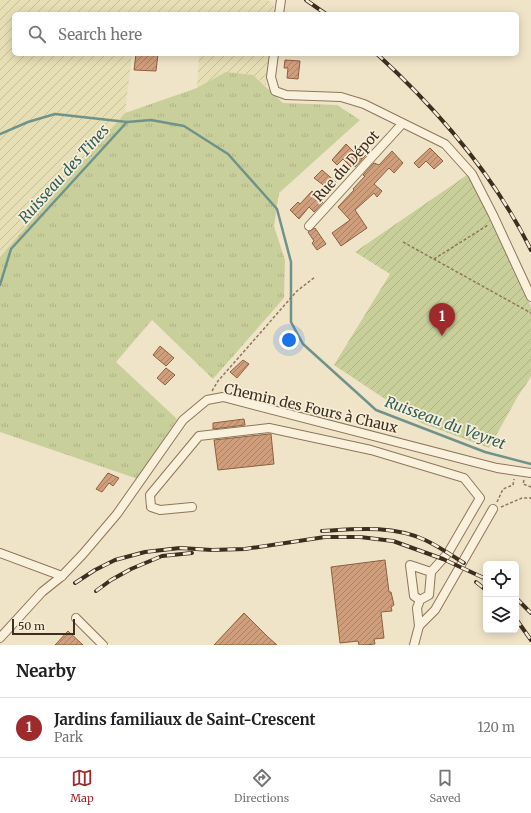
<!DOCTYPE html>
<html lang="en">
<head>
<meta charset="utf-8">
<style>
  body { margin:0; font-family:Merriweather,serif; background:#f2f2f2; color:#202124 }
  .controls { position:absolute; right:12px; bottom:12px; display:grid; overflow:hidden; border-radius:6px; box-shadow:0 2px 10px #0003 }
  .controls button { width:36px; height:36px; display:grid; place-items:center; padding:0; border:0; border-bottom:1px solid #e0e0e0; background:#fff; color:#202124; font:20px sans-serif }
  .scale { position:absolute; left:12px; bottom:10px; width:63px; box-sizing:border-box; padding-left:4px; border:2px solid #3d2e20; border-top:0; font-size:11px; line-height:14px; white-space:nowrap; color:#3d2e20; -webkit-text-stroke:3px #f7eed8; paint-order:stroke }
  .you { position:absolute; left:289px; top:340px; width:14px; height:14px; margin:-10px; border:3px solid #fff; border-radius:50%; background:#1a73e8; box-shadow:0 0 0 6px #1a73e833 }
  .badge { display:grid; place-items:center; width:26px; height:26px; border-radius:50%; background:#9e2a2b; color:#fff; font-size:13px; font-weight:700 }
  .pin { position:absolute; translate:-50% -33px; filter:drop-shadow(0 1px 2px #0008) }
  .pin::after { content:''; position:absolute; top:21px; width:14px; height:12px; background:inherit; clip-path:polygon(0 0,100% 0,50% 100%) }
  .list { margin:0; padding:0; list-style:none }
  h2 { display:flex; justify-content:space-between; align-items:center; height:52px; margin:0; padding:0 16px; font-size:17px }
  h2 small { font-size:13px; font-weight:400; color:#757577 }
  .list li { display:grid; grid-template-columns:26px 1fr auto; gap:12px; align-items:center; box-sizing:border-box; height:60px; padding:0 16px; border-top:1px solid #e0e0e0 }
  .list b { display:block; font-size:15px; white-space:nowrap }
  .list p { margin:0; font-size:13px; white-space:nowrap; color:#757577 }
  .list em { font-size:13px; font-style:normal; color:#757577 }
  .icon { flex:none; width:22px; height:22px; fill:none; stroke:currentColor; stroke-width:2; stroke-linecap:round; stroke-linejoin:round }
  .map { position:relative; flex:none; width:531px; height:645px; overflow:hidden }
  .search { position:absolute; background:#fff; box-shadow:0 2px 10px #0003; left:12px; right:12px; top:12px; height:44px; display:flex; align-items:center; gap:10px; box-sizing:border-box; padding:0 14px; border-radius:6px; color:#757577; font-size:15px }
  .sheet { height:112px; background:#fff }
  nav { display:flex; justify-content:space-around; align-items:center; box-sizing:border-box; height:56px; border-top:1px solid #e0e0e0; background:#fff; font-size:11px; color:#757577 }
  nav a { display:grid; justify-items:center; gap:2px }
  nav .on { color:#9e2a2b }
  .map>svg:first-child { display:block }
  .farmland { fill:url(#farmland-furrows) }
  .grass { fill:url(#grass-tufts) }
  .garden { fill:url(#garden-furrows) }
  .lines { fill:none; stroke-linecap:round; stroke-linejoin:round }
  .stream { stroke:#6f938a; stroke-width:2.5 }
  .building { fill:url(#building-hatch); stroke:#8d5f41 }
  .minor-casing { stroke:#8d765c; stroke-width:10 }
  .path { stroke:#8d765c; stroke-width:1.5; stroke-dasharray:3 2; stroke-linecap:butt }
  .minor { stroke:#faf1dc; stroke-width:8 }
  .rail-casing { stroke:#3d2e20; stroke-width:4 }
  .rail { stroke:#f7eed8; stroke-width:2.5; stroke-dasharray:8; stroke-linecap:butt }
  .labels { text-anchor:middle; stroke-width:3.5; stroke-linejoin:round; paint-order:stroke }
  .street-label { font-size:14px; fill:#3d2e20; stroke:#f7eed8 }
  .water-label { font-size:15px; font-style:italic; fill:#2f5d5a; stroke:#f7eed8 }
</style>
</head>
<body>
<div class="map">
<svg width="531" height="645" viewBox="0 0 531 645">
  <defs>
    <pattern id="farmland-furrows" width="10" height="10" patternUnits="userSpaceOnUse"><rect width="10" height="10" fill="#e6deb5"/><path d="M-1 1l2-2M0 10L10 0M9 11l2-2" fill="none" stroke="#c6bf9b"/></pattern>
    <pattern id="grass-tufts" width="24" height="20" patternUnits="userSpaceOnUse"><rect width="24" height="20" fill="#c9cf9b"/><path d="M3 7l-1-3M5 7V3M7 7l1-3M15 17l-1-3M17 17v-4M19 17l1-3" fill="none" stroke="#aeb285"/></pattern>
    <pattern id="garden-furrows" width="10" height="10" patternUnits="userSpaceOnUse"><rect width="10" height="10" fill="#c9cf9b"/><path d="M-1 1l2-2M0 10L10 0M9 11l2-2" fill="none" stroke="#aeb285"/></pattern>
    <pattern id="building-hatch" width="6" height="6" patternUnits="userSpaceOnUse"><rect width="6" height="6" fill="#cf9f7d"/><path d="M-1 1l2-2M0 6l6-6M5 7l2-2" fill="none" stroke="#a98266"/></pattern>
  </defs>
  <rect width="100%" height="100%" fill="#f0e4c8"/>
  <g class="farmland">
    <polygon points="0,0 267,0 274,4 273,14 14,14 14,54 132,54 125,113 0,257"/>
    <polygon points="199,54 269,54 266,86 253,75 197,88"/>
  </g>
  <polygon class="grass" points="226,72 253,75 283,103 337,105 360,120 279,193 274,226 285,260 284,298 213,379 152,320 116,362 177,419 138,479 0,432 0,257 125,113 197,88"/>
  <polygon class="garden" points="467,175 499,234 531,307 531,377 518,396 489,448 421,423 334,365 390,274 355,252"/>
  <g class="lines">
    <g class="stream">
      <polyline points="0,134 28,122 55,114 127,122 151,120 184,126 228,154 277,209 291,262 291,322 303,344 376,410 485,452 531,464"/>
      <polyline points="0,285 11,249 127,122"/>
    </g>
  </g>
  <g class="building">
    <polygon points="136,54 158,54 156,71 134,70"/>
    <polygon points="285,60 300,61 298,79 287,78 288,68 284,68"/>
    <polygon points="346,144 361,159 366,155 355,167 353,165 351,167 343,159 337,165 332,160"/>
    <polygon points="430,148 443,161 434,169 426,161 419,168 414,163"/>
    <polygon points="392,151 403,163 394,173 389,168 374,184 382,191 377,197 374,193 355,210 367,228 341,246 332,233 350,220 338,207 354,190 353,189 365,176 363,175 374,163 379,165"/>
    <polygon points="322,170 337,183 330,190 314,178"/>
    <polygon points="312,191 323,202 314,212 309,207 299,219 290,210 298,202 300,204"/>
    <polygon points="315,228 326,244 317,250 312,243 314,241 308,232"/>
    <polygon points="160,346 174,358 166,366 153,355"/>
    <polygon points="243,360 249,364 237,378 230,372"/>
    <polygon points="166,368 175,375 165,385 157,378"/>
    <polygon points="244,419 245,425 213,429 213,423"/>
    <polygon points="269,434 271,434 274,464 218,470 214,440"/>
    <polygon points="108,473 119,478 113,486 109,483 102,492 96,489"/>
    <polygon points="385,560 389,592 391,592 394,605 391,607 392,611 381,612 384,638 374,639 375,644 365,645 359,645 358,641 340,643 331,567"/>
    <polygon points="244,613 268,637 277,645 214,645"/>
    <polygon points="68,631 83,645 55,645"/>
  </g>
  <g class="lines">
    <g class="minor-casing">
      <g id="minor">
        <polyline points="279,14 281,0"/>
        <polyline points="274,54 271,77 275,91 286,95 341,97 364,104 445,144 472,174 493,215 531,297"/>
        <polyline points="309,226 402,124"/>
        <polyline points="192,507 160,510 151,507 150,495 199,436 269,428 371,450 464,478 480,498 448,553 431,572"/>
        <polyline points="0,553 62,576"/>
        <polyline points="76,618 103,645"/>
        <polyline points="419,626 417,608 420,600 429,595 431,572 410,565 414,596 420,600"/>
        <polyline points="0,638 42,592 62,576 83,554 117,514 183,420 207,400 223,397 497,468 531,473"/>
        <polyline points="414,645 419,626 435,610 493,509"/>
      </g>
    </g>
    <g class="path">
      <polyline points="403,242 531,313"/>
      <polyline points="434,259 488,225"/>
      <polyline points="212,391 218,381 297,291 315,277"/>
      <polyline points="524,480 523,484 531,487"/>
      <polyline points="497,502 503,489 513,485 514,479"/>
      <polyline points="501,507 522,498 531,498"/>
    </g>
    <use href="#minor" class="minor"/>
    <g class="rail-casing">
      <g id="rail">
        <polyline points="306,0 326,14"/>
        <path d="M 377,54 C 438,110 494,175 531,250"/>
        <path d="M 322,531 C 356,529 392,525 425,540 C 438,546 451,555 464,563"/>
        <polyline points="476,582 486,590"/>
        <polyline points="75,583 95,570 115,560 145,552 180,548 212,550 245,549 325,537 360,537 393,541 443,559 486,579"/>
        <polyline points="96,591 111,580 131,569 162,556 192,553"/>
        <polyline points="516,598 531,613"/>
        <polyline points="516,619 531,640"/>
      </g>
    </g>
    <use href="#rail" class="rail"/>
  </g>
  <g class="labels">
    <g class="street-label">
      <text transform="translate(346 166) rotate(-48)" y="5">Rue du Dépot</text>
      <text transform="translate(311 408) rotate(13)" y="5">Chemin des Fours à Chaux</text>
    </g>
    <g class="water-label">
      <text transform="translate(64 174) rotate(-48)" y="5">Ruisseau des Tines</text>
      <text transform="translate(445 423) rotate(20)" y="5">Ruisseau du Veyret</text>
    </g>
  </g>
</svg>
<div class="controls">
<button><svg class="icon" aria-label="locate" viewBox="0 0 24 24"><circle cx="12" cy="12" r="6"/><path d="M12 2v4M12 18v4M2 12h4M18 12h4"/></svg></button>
<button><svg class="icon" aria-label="layers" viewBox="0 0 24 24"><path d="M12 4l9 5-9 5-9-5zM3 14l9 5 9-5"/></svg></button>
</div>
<div class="scale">50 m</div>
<div class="you"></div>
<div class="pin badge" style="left:442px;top:336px">1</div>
<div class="search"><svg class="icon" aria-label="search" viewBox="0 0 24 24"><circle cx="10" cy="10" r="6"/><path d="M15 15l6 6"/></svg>Search here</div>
</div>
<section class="sheet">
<h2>Nearby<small></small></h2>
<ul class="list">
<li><span class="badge">1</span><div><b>Jardins familiaux de Saint-Crescent</b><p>Park</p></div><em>120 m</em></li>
</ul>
</section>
<nav>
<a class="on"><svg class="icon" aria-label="map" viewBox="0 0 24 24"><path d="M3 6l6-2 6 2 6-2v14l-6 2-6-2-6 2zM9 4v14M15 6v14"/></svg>Map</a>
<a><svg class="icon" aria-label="directions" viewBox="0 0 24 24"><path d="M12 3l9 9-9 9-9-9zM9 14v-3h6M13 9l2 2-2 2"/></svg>Directions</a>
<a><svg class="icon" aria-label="saved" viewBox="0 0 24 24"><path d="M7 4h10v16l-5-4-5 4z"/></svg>Saved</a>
</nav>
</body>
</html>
